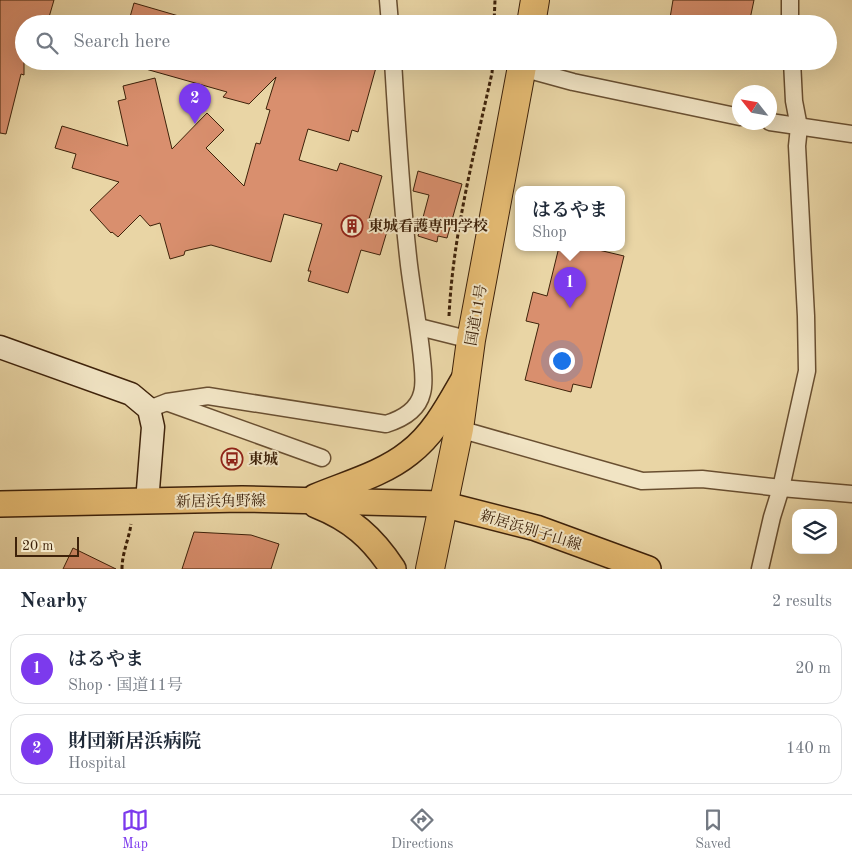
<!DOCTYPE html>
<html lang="en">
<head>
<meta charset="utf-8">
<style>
  body { margin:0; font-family:"Old Standard TT","Noto Serif JP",serif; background:#f2f2f3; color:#1f2937 }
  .controls { position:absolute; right:15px; bottom:15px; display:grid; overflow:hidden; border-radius:10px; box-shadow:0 5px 20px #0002 }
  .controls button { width:45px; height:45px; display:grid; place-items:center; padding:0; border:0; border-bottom:1px solid #e0e1e3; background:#fff; color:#1f2937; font:25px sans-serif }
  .compass { position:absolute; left:732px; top:85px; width:45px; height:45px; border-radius:50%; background:#fff; box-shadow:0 5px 20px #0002; rotate:301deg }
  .scale { position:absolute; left:15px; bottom:12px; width:64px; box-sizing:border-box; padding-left:5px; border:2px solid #3e220a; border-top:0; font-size:14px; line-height:18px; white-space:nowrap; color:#3e220a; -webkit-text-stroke:4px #f1e4c4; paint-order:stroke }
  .you { position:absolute; left:561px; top:360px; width:18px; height:18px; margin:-12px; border:4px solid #fff; border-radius:50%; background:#1a73e8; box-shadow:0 0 0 8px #1a73e833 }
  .badge { display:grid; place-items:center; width:32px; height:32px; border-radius:50%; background:#7c3aed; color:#fff; font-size:16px; font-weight:700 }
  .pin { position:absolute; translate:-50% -41px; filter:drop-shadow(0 1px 2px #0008) }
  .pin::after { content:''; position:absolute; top:26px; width:18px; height:15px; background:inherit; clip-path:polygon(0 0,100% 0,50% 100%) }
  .popup { position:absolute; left:515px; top:186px; width:110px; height:65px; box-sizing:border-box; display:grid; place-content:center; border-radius:10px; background:#fff; filter:drop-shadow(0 1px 4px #0005); font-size:16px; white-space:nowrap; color:#747a83 }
  .popup b { font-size:19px; color:#1f2937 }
  .popup::after { content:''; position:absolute; left:50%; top:100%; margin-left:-10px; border:10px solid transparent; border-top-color:#fff }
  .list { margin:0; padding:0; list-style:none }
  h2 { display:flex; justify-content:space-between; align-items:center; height:65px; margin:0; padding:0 20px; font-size:21px }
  h2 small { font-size:16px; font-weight:400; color:#747a83 }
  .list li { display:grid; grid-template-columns:32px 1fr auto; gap:15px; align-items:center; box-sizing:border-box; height:70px; margin:0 10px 10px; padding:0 10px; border:1px solid #e0e1e3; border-radius:15px }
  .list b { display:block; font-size:19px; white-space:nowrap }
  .list p { margin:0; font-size:16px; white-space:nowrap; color:#747a83 }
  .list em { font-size:16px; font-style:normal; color:#747a83 }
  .icon { flex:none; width:28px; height:28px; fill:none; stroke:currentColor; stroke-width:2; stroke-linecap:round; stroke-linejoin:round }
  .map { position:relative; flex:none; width:852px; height:569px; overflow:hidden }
  .search { position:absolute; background:#fff; box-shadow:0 5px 20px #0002; left:15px; right:15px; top:15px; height:55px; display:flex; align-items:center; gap:12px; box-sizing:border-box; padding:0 18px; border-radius:28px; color:#747a83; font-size:19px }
  .sheet { height:225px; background:#fff }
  nav { display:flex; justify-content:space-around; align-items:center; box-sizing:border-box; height:70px; border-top:1px solid #e0e1e3; background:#fff; font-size:14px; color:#747a83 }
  nav a { display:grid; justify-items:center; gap:2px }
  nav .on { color:#7c3aed }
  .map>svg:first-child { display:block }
  .building { fill:#d98f6e; stroke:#3e220a }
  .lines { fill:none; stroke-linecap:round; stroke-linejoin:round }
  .street-casing { stroke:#694f31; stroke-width:19 }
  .secondary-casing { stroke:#3e220a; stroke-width:25 }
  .primary-casing { stroke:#3e220a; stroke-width:28 }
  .highway-casing { stroke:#3e220a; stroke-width:30 }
  .path { stroke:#3e220a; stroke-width:3; stroke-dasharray:4 2.5; stroke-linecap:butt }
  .street { stroke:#f1e4c4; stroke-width:16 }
  .secondary { stroke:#f1e4c4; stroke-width:22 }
  .primary { stroke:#e4ba72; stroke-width:25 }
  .highway { stroke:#e4ba72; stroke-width:28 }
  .labels { text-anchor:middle; stroke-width:4; stroke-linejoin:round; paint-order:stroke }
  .poi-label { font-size:15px; font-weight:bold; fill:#3e220a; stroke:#f1e4c4; text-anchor:start }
  .street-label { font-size:15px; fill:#3e220a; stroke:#f1e4c4 }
</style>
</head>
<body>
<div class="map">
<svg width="852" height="569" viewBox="0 0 852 569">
  <rect width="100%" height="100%" fill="#e9d5a5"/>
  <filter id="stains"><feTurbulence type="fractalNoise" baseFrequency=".004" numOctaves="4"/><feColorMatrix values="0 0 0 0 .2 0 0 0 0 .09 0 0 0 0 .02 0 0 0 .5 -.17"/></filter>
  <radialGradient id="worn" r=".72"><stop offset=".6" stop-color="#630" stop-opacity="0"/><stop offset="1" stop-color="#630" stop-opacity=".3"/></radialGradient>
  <g class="building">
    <polygon points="0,0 54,0 47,24 24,24 24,75 21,74 6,134 0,133"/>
    <polygon points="673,0 754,0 749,24 669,24"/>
    <polygon points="134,3 189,19 188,24 128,24"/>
    <polygon points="136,61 366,61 377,64 358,132 352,130 349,141 308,129 299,160 337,171 340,163 382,176 368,222 388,228 380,255 361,250 348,293 308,281 311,271 308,271 322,224 284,214 271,262 211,245 185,251 184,255 170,259 160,223 150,226 140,215 118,237 112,232 111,233 90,210 119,182 72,168 76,154 55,148 62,126 128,146 118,101 126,99 123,86 155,78 172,149 207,113 224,130 206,148 244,186 256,143 260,144 270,110 266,109 276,77 249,104 223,97 227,92 135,66"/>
    <polygon points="418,171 462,184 447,238 438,236 437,242 418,236 429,195 413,191"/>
    <polygon points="559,247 586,247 624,256 591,388 573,384 571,392 525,380 539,324 526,321 533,292 547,296"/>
    <polygon points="194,532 251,535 279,544 271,569 182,569"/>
    <polygon points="73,548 116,569 63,569"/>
  </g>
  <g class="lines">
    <g class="street-casing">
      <g id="street">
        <polyline points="388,0 390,24"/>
        <polyline points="790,0 790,24"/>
        <polyline points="522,68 573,82 740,117"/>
        <polyline points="770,122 852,134"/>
        <polyline points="419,327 471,340"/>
        <polyline points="169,403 322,458"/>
        <path d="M 149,409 L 167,402 L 208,396 L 386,424 C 402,419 418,410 422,393 C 425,383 423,370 422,359 C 419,328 413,297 409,265 C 401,197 397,129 393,61"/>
        <polyline points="459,429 642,481 702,479 781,488 852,494"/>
        <polyline points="760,569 772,517 781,488 807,371 806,316 797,146 799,127 794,101 792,61"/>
      </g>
    </g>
    <g class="secondary-casing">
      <polyline id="secondary" points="0,347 131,394 149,409 153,427 147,502"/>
    </g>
    <g class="primary-casing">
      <g id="primary">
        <path d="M 315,497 C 346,484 383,474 409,453 C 434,434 449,405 464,379"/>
        <polyline points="0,504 242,499 442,504 536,528 648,569"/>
        <path d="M 316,505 C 351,519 372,537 393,569"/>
      </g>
    </g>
    <g class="highway-casing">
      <g id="highway">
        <polyline points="531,24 535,0"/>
        <polyline points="430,569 459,429 471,340 523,61"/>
      </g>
    </g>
    <g class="path">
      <polyline points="494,24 495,0"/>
      <path d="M 449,316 C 453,234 474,154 492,73 L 493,61"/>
      <path d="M 122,569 C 122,553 129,539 131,524"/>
    </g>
    <use href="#street" class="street"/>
    <use href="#secondary" class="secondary"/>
    <use href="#primary" class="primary"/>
    <use href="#highway" class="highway"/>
  </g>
  <defs>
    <g id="building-ring" transform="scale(1.125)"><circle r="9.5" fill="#f1e4c4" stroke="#8f2418" stroke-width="1.5"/><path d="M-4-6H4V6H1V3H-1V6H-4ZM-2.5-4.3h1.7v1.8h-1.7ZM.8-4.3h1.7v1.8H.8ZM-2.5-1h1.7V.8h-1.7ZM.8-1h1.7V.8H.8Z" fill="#8f2418"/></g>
    <g id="bus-ring" transform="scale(1.125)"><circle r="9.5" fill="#f1e4c4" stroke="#8f2418" stroke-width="1.5"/><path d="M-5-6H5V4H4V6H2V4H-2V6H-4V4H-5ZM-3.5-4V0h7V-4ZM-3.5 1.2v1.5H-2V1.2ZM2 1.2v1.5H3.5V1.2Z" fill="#8f2418"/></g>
  </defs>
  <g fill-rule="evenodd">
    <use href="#building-ring" x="352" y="226"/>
    <use href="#bus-ring" x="232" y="459"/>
  </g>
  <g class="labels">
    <g class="poi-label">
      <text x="368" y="231">東城看護専門学校</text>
      <text x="248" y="464">東城</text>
    </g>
    <g class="street-label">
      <text transform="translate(476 315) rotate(-80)" y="5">国道11号</text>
      <text transform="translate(221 501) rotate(-1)" y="5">新居浜角野線</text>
      <text transform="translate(531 530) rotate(17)" y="5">新居浜別子山線</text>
    </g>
  </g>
  <rect width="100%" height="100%" filter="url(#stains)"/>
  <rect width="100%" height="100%" fill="url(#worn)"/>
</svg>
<div class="controls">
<button><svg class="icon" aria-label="layers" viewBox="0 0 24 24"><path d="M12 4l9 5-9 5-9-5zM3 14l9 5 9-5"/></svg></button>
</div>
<svg class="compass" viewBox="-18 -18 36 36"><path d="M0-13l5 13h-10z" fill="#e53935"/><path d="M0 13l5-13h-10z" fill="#747a83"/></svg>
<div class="scale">20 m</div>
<div class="you"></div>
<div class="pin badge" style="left:570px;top:308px">1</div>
<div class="popup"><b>はるやま</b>Shop</div>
<div class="pin badge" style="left:195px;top:124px">2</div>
<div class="search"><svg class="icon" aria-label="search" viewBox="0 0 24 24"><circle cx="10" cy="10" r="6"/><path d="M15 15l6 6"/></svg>Search here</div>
</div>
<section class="sheet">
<h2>Nearby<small>2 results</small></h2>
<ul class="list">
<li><span class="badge">1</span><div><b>はるやま</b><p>Shop · 国道11号</p></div><em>20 m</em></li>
<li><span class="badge">2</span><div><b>財団新居浜病院</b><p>Hospital</p></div><em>140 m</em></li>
</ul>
</section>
<nav>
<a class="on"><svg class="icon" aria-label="map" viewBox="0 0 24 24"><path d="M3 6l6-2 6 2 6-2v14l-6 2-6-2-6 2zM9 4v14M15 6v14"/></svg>Map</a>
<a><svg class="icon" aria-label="directions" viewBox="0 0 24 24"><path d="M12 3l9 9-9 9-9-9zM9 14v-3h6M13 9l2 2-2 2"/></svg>Directions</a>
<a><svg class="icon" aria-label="saved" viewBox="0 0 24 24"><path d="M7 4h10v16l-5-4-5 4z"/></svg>Saved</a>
</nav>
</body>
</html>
